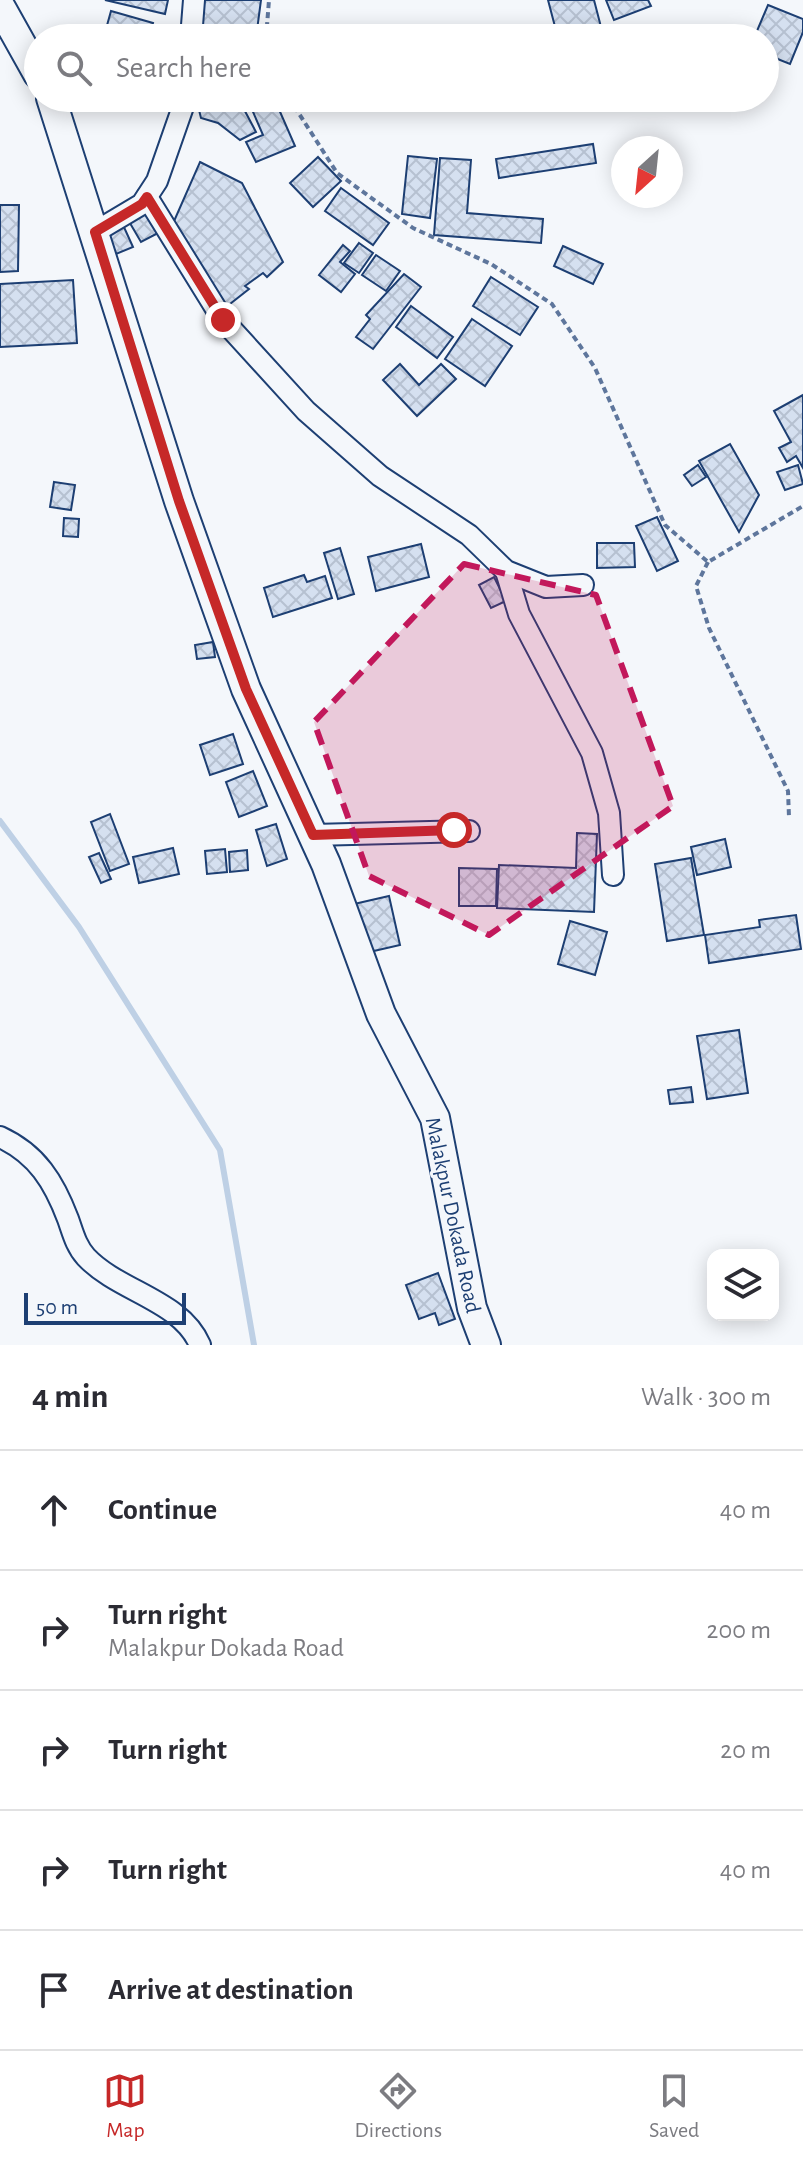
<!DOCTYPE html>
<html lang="en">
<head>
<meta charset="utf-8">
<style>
  body { margin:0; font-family:"Alegreya Sans",sans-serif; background:#f7f7f7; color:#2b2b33 }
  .controls { position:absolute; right:24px; bottom:24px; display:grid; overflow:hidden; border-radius:16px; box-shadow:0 4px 20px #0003 }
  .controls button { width:72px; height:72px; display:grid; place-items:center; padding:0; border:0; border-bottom:2px solid #e1e1e2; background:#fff; color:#2b2b33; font:40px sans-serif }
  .compass { position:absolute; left:611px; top:136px; width:72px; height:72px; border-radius:50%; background:#fff; box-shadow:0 4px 20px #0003; rotate:207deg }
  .scale { position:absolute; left:24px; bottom:20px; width:162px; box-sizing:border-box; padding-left:8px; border:4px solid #1d3f73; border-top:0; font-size:22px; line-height:28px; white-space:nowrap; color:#1d3f73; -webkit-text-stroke:6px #f4f7fb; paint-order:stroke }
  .stop { position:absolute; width:24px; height:24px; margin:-18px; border:6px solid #c62828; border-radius:50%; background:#fff }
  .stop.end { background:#c62828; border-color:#fff; box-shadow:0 2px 8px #0008 }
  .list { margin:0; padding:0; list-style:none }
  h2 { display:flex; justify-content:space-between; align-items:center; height:104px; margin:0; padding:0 32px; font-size:34px }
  h2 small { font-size:26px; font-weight:400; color:#7c7c81 }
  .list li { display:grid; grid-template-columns:52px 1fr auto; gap:24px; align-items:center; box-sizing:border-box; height:120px; padding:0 32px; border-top:2px solid #e1e1e2 }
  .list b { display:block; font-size:30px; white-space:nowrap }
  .list p { margin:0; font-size:26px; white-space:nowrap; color:#7c7c81 }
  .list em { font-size:26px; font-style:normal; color:#7c7c81 }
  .icon { flex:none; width:44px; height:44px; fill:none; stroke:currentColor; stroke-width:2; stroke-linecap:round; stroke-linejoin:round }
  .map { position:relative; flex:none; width:803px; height:1345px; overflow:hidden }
  .search { position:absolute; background:#fff; box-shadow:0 4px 20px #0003; left:24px; right:24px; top:24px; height:88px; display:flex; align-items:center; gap:20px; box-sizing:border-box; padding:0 28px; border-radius:44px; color:#7c7c81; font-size:30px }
  .sheet { height:704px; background:#fff }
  nav { display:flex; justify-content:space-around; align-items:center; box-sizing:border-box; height:112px; border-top:2px solid #e1e1e2; background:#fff; font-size:22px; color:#7c7c81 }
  nav a { display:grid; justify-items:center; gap:4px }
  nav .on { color:#c62828 }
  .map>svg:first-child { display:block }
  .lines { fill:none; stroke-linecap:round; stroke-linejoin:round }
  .stream { stroke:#bed0e5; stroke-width:6 }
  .building { fill:url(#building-cross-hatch); stroke:#1d3f73; stroke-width:2 }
  .street-casing { stroke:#1d3f73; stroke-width:24 }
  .secondary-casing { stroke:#1d3f73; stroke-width:32 }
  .path { stroke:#5e769c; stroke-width:4; stroke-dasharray:6 4; stroke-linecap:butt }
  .street { stroke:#f4f7fb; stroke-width:20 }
  .secondary { stroke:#f4f7fb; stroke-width:28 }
  .route { stroke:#c62828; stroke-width:10 }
  .marked { fill:#c2185b; fill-opacity:0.2; stroke:#c2185b; stroke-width:6; stroke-dasharray:16 10; stroke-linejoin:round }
  .labels { text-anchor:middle; stroke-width:6; stroke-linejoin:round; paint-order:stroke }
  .street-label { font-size:22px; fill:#1d3f73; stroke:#f4f7fb }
</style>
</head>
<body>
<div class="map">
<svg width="803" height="1345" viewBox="0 0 803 1345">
  <defs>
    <pattern id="building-cross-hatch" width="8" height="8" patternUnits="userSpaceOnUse" patternTransform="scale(2)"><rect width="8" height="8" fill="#d5e0f0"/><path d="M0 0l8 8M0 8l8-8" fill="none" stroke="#b6c1d1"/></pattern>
  </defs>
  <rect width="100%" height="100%" fill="#f4f7fb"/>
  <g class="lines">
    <polyline class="stream" points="0,821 79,927 220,1150 254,1345"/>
  </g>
  <g class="building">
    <polygon points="105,0 168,0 165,14"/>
    <polygon points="203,0 261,0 256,38 198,38"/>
    <polygon points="548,0 594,0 601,27 558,38"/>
    <polygon points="606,0 648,0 651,6 614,20"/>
    <polygon points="768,5 803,19 803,32 790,64 765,54 765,38 754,38"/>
    <polygon points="111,11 153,23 149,38 106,29"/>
    <polygon points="284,28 400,38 283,38"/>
    <polygon points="196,98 238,98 256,132 240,140 218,123 201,118"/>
    <polygon points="247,98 274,98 295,146 256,162 246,142 263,135"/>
    <polygon points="593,144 596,163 499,178 496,159"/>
    <polygon points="408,156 437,159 430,218 402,214"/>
    <polygon points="318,157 341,181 313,207 290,183"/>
    <polygon points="440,158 471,160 467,213 543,219 541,243 434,235"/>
    <polygon points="200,162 242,183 283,262 267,277 263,273 245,286 249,289 221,311 171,228"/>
    <polygon points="341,188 389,223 373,245 325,211"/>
    <polygon points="0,205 19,205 18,271 0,272"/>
    <polygon points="146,207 160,232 141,242 127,218"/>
    <polygon points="123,225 133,247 116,254 107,231"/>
    <polygon points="359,243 373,253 359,273 344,263"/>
    <polygon points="343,245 350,251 340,262 355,274 341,292 319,275"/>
    <polygon points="563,246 603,264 593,284 554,266"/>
    <polygon points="376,255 400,271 386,291 362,275"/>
    <polygon points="404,274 421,287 373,349 356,337 370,319 366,315"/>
    <polygon points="491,277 538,307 520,335 473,306"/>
    <polygon points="73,280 77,343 0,347 0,284"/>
    <polygon points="411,306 453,337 437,358 396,327"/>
    <polygon points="472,319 512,346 485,386 445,359"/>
    <polygon points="400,364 419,385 441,364 456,379 417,416 383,380"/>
    <polygon points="803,395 803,468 796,456 787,462 779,448 791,442 774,411"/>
    <polygon points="730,444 759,495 739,532 699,461"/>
    <polygon points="698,465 706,477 692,486 684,475"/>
    <polygon points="798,465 803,484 785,490 777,472"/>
    <polygon points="54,482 75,485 71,510 50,507"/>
    <polygon points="657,517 678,561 657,571 636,526"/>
    <polygon points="64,518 79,519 78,537 63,536"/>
    <polygon points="597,543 634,543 635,567 597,568"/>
    <polygon points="421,544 429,577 376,591 368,557"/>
    <polygon points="340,548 354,594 338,599 324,553"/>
    <polygon points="304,575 307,582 325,576 332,598 273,617 264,588"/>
    <polygon points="494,577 506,601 491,608 479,585"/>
    <polygon points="213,642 215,657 197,659 195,645"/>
    <polygon points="233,734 243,764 210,775 200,745"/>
    <polygon points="253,771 267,806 239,817 226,782"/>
    <polygon points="110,814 129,864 110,871 91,822"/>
    <polygon points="276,824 287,859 267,866 256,830"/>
    <polygon points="577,833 597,834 594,912 497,908 499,865 576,868"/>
    <polygon points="725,839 731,867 697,875 691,847"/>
    <polygon points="173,848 179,874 139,883 133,857"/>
    <polygon points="225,849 227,872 207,874 205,851"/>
    <polygon points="247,850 248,870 230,872 229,852"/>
    <polygon points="99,853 111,879 101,883 89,857"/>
    <polygon points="691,858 704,935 667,941 655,864"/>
    <polygon points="459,868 497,869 496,906 459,906"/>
    <polygon points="389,896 400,945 365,953 354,904"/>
    <polygon points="796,915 801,949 709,963 705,935 760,927 759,920"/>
    <polygon points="570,921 607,932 595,975 558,964"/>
    <polygon points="739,1030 748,1093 707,1099 697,1036"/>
    <polygon points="691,1087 693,1102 670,1104 668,1090"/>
    <polygon points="438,1273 455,1319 439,1325 435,1313 419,1319 406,1285"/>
  </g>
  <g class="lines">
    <g class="street-casing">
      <g id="street">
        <polyline points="191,38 194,0"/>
        <polyline points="147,197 223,320 306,411 380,476 469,535 506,571 546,587 583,585"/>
        <polyline points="95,232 142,204 157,181 186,98"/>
        <polyline points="506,571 519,614 592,753 609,813 613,875"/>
        <polyline points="313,835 469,831"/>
        <path d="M 0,1137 C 37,1154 54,1182 68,1219 C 73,1233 76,1246 86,1257 C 119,1292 181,1300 200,1345"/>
      </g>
    </g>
    <g class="secondary-casing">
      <g id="secondary">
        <polyline points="0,6 38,74"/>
        <polyline points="51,98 179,501 246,689 326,864 381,1014 435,1118 472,1308 486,1345"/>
      </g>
    </g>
    <g class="path">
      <polyline points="266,38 269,0"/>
      <polyline points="289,98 337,173 413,228 491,264 552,304 595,368 665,525 708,562 803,506"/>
      <polyline points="708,562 696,586 709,628 788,791 789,817"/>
    </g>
    <use href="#street" class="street"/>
    <use href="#secondary" class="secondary"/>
  </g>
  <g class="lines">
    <polyline class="route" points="223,320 147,197 142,204 95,232 179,501 246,689 313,835 454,830"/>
  </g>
  <path class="marked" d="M 464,564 L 596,595 L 673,806 L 489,935 L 369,876 L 314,722 Z"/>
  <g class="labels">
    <g class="street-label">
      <text transform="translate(454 1215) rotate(78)" y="8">Malakpur Dokada Road</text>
    </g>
  </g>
</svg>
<div class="controls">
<button><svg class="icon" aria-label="layers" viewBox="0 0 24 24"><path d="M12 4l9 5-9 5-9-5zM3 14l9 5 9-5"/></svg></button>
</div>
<svg class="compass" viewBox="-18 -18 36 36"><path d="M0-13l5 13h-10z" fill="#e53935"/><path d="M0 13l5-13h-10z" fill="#7c7c81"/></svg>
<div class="scale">50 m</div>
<div class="stop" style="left:454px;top:830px"></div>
<div class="stop end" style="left:223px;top:320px"></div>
<div class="search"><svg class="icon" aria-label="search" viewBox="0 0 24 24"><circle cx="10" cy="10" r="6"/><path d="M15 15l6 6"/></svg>Search here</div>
</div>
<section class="sheet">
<h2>4 min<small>Walk · 300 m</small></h2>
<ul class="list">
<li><svg class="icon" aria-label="ahead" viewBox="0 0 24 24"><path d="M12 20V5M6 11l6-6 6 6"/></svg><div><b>Continue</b></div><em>40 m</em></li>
<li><svg class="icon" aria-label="right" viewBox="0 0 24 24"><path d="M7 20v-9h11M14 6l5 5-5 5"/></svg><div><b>Turn right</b><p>Malakpur Dokada Road</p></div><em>200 m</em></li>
<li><svg class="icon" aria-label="right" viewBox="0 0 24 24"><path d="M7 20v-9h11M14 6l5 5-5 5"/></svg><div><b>Turn right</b></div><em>20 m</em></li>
<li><svg class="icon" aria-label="right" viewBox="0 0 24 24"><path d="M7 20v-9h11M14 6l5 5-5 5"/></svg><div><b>Turn right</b></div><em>40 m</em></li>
<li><svg class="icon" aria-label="arrive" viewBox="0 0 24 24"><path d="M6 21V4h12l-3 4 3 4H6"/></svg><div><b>Arrive at destination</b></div></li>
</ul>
</section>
<nav>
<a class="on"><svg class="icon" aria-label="map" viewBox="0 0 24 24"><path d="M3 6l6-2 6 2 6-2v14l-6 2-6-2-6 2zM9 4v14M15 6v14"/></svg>Map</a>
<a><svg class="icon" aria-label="directions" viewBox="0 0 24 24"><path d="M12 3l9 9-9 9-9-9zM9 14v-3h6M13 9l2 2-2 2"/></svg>Directions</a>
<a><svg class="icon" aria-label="saved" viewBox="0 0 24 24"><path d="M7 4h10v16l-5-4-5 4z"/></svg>Saved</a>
</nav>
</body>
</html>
